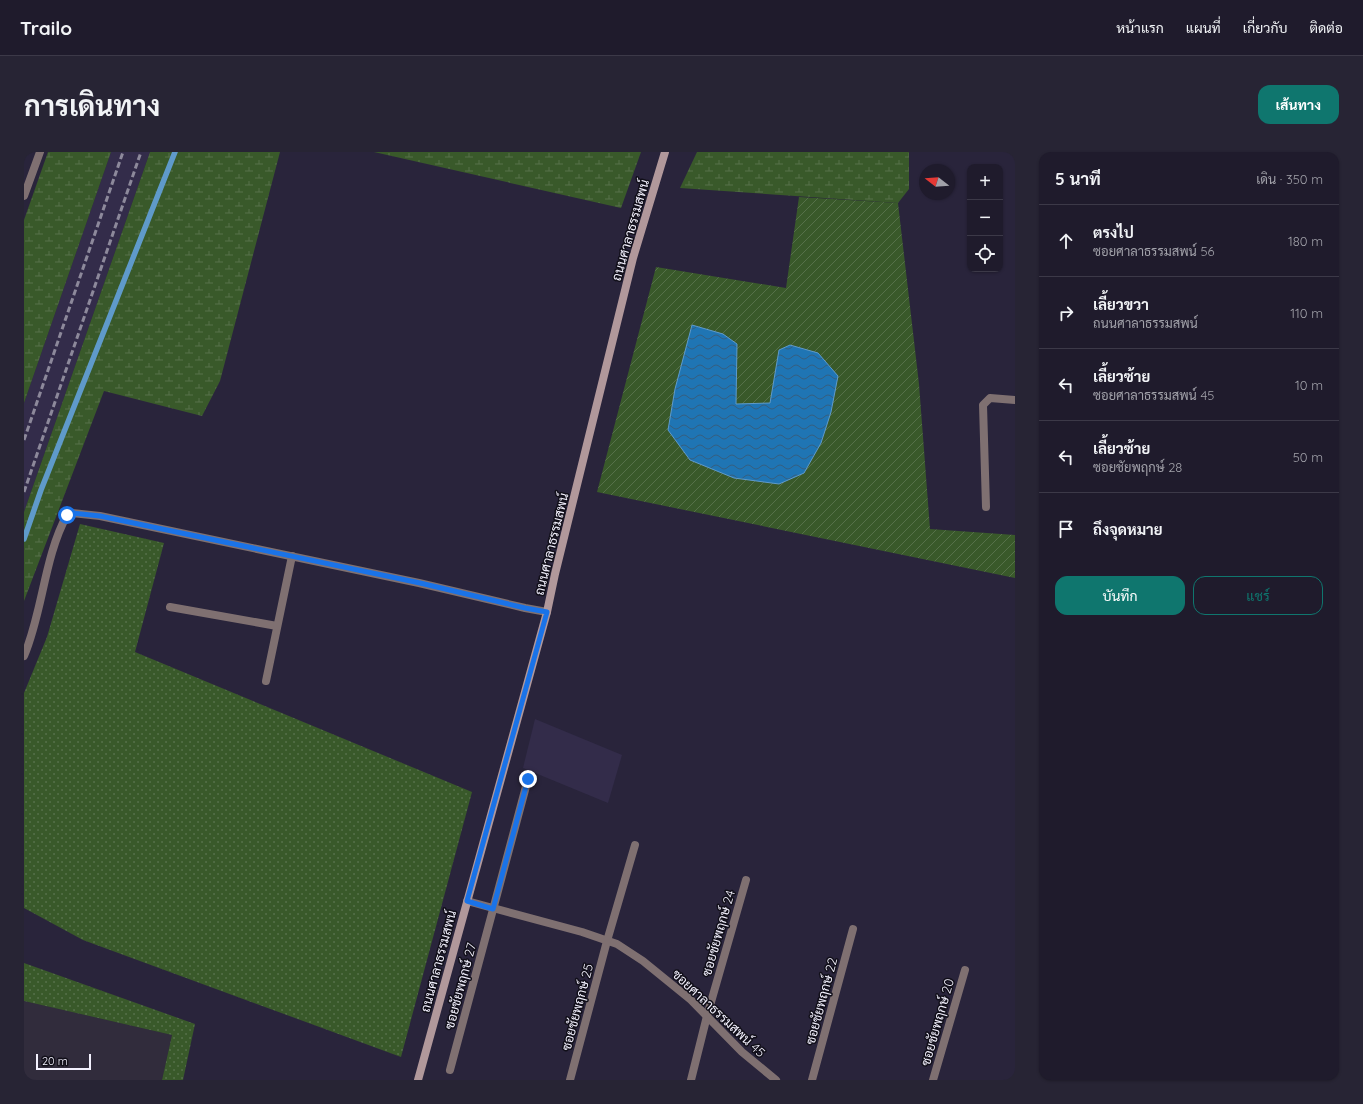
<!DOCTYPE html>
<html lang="th">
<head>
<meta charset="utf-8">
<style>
  body { margin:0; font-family:Quicksand,Sarabun,sans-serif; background:#272434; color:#f1f3f6 }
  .controls { position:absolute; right:12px; top:12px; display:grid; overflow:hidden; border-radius:8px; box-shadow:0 1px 3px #0004 }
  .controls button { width:36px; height:36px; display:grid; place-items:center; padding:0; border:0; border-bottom:1px solid #3c3948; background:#1f1b2c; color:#f1f3f6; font:20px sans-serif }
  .compass { position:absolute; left:895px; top:12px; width:36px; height:36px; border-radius:50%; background:#1f1b2c; box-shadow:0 1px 3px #0004; rotate:287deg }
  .scale { position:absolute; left:12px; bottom:10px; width:55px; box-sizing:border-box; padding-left:4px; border:2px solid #f3f1fe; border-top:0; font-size:11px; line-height:14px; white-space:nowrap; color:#f3f1fe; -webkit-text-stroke:3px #110f19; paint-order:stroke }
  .stop { position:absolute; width:12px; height:12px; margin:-9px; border:3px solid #1a73e8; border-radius:50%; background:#fff }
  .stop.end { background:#1a73e8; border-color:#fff; box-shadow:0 1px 4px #0008 }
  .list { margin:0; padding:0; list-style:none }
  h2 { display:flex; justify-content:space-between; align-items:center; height:52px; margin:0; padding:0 16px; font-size:17px }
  h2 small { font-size:13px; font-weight:400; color:#a1a1a9 }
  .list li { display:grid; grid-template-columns:26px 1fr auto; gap:12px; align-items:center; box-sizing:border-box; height:72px; padding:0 16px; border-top:1px solid #3c3948 }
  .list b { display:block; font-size:15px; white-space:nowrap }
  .list p { margin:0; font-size:13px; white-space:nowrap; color:#a1a1a9 }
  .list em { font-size:13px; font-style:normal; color:#a1a1a9 }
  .actions { display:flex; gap:8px; padding:12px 16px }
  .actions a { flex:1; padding:9px 0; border:1px solid #0f766e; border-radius:12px; text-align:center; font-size:14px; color:#0f766e }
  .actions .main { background:#0f766e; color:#fff }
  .icon { flex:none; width:22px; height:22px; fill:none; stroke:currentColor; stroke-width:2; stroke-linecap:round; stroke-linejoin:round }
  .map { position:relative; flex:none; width:991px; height:928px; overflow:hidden; border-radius:12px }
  header { display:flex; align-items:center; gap:24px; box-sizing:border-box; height:56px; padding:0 20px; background:#1f1b2c; border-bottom:1px solid #3c3948 }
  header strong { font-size:19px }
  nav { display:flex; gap:22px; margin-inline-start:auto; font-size:14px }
  .intro { display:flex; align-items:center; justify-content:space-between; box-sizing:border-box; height:96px; padding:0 24px }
  h1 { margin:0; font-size:28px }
  .button { padding:10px 18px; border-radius:12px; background:#0f766e; color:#fff; font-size:14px; font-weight:700 }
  main { display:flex; gap:24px; padding:0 24px }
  aside { flex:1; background:#1f1b2c; border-radius:12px; box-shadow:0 1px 3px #0004 }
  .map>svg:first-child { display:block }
  .built { fill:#332c4a }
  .education { fill:#312c3c }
  .grass { fill:url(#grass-dots) }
  .wetland { fill:url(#wetland-marsh) }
  .garden { fill:url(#garden-furrows) }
  .water { fill:url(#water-waves); stroke:#5f9aca }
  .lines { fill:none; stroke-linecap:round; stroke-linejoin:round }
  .stream { stroke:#5f9aca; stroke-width:5.5 }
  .street { stroke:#7f7071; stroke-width:8 }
  .secondary { stroke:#b1989b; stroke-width:8 }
  .rail { stroke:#8d899b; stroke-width:3; stroke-dasharray:6 3; stroke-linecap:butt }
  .route { stroke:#1a73e8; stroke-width:5 }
  .labels { text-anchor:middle; stroke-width:3; stroke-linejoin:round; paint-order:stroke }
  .street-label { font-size:13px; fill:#f3f1fe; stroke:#110f19 }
</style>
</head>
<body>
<header>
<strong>Trailo</strong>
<nav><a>หน้าแรก</a><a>แผนที่</a><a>เกี่ยวกับ</a><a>ติดต่อ</a></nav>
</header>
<div class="intro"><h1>การเดินทาง</h1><a class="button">เส้นทาง</a></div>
<main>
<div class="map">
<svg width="991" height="928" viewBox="0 0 991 928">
  <defs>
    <pattern id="grass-dots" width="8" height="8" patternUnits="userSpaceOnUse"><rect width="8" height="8" fill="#39592a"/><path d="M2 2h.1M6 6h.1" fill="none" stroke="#56714a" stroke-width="1.8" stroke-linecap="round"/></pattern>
    <pattern id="wetland-marsh" width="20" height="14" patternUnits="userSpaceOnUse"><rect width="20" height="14" fill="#39592a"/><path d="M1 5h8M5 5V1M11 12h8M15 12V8" fill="none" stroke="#56714a"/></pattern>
    <pattern id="garden-furrows" width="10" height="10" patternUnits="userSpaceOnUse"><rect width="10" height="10" fill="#39592a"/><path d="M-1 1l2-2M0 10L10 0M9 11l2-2" fill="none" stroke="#56714a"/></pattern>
    <pattern id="water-waves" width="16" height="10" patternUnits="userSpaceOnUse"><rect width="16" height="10" fill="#1f75b4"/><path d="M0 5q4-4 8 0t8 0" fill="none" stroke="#345e80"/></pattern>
  </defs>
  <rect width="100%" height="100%" fill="#29243b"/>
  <g class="built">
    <polygon points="87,0 126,0 0,360 0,251"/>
    <polygon points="511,567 598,603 584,651 499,616"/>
  </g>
  <polygon class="education" points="0,849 148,883 138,928 0,928"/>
  <g class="grass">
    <polygon points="56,372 140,391 111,500 448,640 377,905 59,788 0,756 0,541 23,485"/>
    <polygon points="0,811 171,872 159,928 138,928 148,883 0,849"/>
  </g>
  <g class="wetland">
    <polygon points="24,0 87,0 0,251 0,68"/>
    <polygon points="126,0 256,0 196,229 178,264 80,239 0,449 0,360"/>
    <polygon points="350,0 617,0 597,56"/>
    <polygon points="673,0 885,0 885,37 874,51 656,36"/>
  </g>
  <polygon class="garden" points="775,45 874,51 895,232 906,377 991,383 991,426 573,340 632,115 762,136"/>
  <polygon class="water" points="668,173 699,182 713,192 712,252 746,251 755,198 766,193 794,201 814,224 807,260 797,291 780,321 755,332 710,326 666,308 644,278 651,237"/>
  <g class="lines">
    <polyline class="stream" points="0,387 17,338 151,0"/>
    <g class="street">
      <polyline points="0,44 16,0"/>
      <polyline points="962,355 959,253 966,246 991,248"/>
      <polyline points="146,455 253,474"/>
      <path d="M 0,504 C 19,459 20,405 43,363 L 48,361 L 76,364 L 395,431 L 501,456 L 523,460"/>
      <polyline points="242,529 268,404"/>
      <polyline points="443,749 558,780 593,792 619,809 667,848 718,900 752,928"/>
      <polyline points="426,918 504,627"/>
      <polyline points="546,928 583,789 611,693"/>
      <polyline points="667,928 683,864 722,728"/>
      <polyline points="788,928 829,777"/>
      <polyline points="909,928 941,818"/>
    </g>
    <polyline class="secondary" points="394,928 523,460 531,422 609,106 641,0"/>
    <g class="rail">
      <polyline points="0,288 99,0"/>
      <polyline points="0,340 117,0"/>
    </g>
  </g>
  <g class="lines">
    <polyline class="route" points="43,363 48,361 76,364 396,431 501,456 523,460 443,749 469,757 504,627"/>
  </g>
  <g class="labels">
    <g class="street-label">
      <text transform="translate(606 78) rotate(-74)" y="5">ถนนศาลาธรรมสพน์</text>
      <text transform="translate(527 392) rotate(-76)" y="5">ถนนศาลาธรรมสพน์</text>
      <text transform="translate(694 781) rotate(-74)" y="5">ซอยชัยพฤกษ์ 24</text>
      <text transform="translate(414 809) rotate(-75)" y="5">ถนนศาลาธรรมสพน์</text>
      <text transform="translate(436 834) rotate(-75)" y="5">ซอยชัยพฤกษ์ 27</text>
      <text transform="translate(797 849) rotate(-75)" y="5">ซอยชัยพฤกษ์ 22</text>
      <text transform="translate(553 855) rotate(-75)" y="5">ซอยชัยพฤกษ์ 25</text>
      <text transform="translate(695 861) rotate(43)" y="5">ซอยศาลาธรรมสพน์ 45</text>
      <text transform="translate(913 870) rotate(-74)" y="5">ซอยชัยพฤกษ์ 20</text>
    </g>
  </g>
</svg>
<div class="controls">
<button>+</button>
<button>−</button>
<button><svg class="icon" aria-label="locate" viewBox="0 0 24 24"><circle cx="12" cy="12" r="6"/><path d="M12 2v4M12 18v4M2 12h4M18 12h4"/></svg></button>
</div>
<svg class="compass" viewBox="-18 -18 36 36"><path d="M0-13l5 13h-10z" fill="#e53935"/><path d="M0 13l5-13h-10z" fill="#a1a1a9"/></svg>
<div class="scale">20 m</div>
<div class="stop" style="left:43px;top:363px"></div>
<div class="stop end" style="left:504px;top:627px"></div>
</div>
<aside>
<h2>5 นาที<small>เดิน · 350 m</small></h2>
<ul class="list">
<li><svg class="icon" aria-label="ahead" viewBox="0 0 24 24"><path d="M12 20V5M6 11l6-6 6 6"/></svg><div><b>ตรงไป</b><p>ซอยศาลาธรรมสพน์ 56</p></div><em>180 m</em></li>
<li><svg class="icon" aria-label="right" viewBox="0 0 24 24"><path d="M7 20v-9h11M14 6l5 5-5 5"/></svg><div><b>เลี้ยวขวา</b><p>ถนนศาลาธรรมสพน์</p></div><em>110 m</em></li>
<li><svg class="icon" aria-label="left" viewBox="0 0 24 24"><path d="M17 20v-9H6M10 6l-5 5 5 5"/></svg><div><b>เลี้ยวซ้าย</b><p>ซอยศาลาธรรมสพน์ 45</p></div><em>10 m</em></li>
<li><svg class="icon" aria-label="left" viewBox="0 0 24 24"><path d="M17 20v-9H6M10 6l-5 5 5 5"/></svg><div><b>เลี้ยวซ้าย</b><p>ซอยชัยพฤกษ์ 28</p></div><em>50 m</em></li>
<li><svg class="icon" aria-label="arrive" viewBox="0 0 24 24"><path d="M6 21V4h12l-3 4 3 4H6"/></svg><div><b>ถึงจุดหมาย</b></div></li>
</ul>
<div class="actions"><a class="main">บันทึก</a><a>แชร์</a></div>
</aside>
</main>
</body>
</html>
